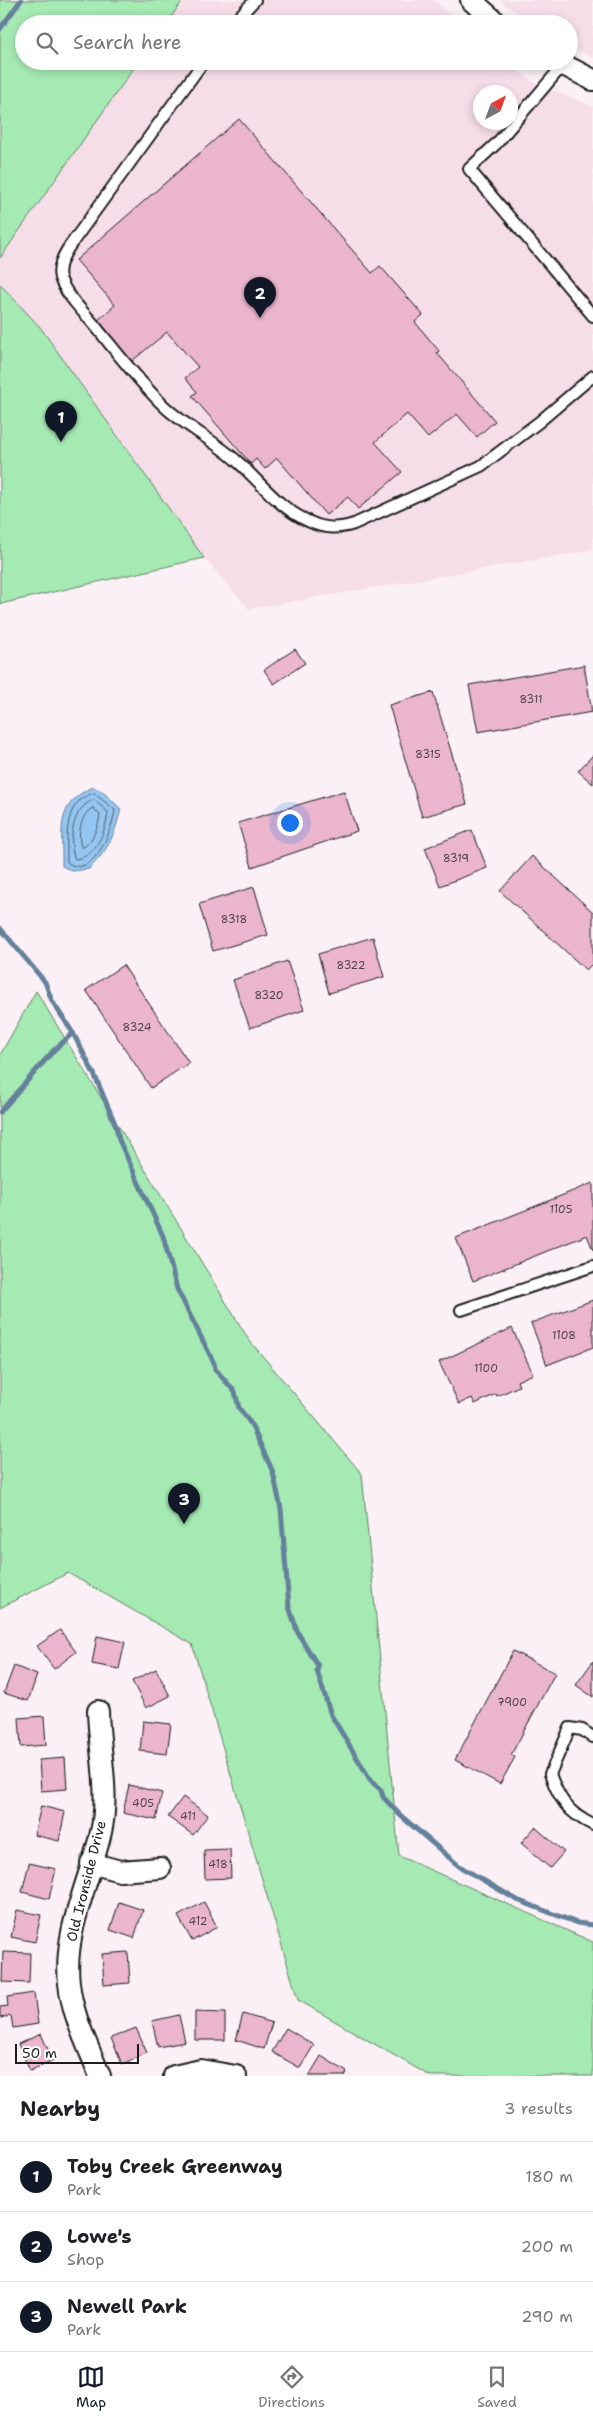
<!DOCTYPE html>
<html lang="en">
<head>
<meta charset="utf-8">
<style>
  body { margin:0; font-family:"Shantell Sans",sans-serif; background:#f6f6f6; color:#202124 }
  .compass { position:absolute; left:473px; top:85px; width:45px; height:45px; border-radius:50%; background:#fff; box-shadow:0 2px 8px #0003; rotate:41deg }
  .scale { position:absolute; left:15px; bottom:12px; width:124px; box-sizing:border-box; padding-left:5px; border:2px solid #1c1c1c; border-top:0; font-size:14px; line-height:18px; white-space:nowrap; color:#1c1c1c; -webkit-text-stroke:4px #fff; paint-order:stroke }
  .you { position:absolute; left:289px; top:822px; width:18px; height:18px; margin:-12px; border:4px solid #fff; border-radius:50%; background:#1a73e8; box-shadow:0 0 0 8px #1a73e833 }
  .badge { display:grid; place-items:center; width:32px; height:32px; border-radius:50%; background:#111827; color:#fff; font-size:16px; font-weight:700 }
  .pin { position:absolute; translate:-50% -41px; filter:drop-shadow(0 1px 2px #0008) }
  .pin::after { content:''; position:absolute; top:26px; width:18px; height:15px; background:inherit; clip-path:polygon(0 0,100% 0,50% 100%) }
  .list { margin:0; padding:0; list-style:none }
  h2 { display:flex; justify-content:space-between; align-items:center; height:65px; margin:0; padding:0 20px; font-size:21px }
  h2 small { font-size:16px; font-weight:400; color:#757577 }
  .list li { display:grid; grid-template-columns:32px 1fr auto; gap:15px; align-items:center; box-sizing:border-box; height:70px; padding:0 20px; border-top:1px solid #e0e0e0 }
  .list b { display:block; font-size:19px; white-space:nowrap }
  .list p { margin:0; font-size:16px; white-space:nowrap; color:#757577 }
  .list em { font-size:16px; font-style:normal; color:#757577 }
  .icon { flex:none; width:28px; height:28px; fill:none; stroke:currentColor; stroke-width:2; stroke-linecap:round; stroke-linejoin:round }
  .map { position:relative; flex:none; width:593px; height:2076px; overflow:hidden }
  .search { position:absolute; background:#fff; box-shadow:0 2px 8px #0003; left:15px; right:15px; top:15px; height:55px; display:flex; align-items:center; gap:12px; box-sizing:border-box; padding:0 18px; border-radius:28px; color:#757577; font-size:19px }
  .sheet { height:275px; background:#fff }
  nav { display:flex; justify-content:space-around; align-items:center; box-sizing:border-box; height:70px; border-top:1px solid #e0e0e0; background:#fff; font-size:14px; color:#757577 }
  nav a { display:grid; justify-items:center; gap:2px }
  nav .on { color:#111827 }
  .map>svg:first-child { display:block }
  .built { fill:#f6dee9; fill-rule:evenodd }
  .green { fill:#a5e9b3; stroke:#608268 }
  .water { fill:#94c4f0; stroke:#64819b }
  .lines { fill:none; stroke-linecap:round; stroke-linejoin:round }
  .shore { stroke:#4c5f71; stroke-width:1 }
  .stream { stroke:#64819b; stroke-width:5 }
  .building { fill:#ebb5ce; stroke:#1c1c1c }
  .service-casing { stroke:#1c1c1c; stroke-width:14 }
  .minor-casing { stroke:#1c1c1c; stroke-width:24 }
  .service { stroke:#fff; stroke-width:10 }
  .minor { stroke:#fff; stroke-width:20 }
  .labels { text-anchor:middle; stroke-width:5; stroke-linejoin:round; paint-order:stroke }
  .number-label { font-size:11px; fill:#504248 }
  .street-label { font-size:14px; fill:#1c1c1c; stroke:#fff }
</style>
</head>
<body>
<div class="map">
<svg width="593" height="2076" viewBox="0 0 593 2076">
  <rect width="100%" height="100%" fill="#fbf0f5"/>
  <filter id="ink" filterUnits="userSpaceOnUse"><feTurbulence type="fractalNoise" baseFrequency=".02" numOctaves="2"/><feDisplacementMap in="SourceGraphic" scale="10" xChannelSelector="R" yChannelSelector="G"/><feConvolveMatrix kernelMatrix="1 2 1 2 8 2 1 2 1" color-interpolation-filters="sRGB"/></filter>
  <g filter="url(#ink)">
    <g class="built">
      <polygon points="183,0 434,0 460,24 166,24"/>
      <polygon points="500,0 593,0 593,58 569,46 569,24 531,24"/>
      <path d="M 139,61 L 505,61 L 535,83 L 593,106 L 593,550 L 249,609 L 204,558 L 40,327 L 0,284 L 0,258 ZM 480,92 L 510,92 L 510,122 L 480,122 Z"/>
    </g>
    <g class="green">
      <polygon points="0,0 183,0 166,24 24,24 24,61 139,61 0,258"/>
      <polygon points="0,284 40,327 204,558 0,604"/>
      <polygon points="36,991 249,1340 362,1474 399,1856 593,1942 593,2076 430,2076 298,2000 192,1644 68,1573 0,1608 0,1055"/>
    </g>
    <path class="water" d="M 93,787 L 102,791 L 121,809 C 114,836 109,849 89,869 L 72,871 L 62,866 C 63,831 54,804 93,787 Z"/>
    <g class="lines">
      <g class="shore">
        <path d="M 94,793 L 115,810 C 113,828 93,882 67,862 C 67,837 63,800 94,793 Z"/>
        <path d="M 94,800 L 108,812 C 106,830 96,858 75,859 C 67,842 73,805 94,800 Z"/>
        <path d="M 93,808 L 100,815 C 98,827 93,842 82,848 C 76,838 81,812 93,808 Z"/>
      </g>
      <g class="stream">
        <polyline points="0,29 21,0"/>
        <polyline points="0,928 45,982 52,1001 73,1033 95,1076 116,1126 119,1140 163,1236 177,1289 214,1363 215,1369 235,1392 239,1408 251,1424 273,1472 281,1509 289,1607 298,1633 318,1666 317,1671 331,1715 371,1781 381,1790 383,1797 400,1815 459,1866 517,1900 577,1923 593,1925"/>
        <polyline points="0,1112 54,1050 73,1033"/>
      </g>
    </g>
    <g class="building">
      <polygon points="239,119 372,273 380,266 423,315 415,322 439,351 437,353 495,421 477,437 457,414 428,438 407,414 375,442 402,472 358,509 348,497 326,515 277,458 265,469 256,459 251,464 192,396 197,392 185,378 198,367 167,332 132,361 97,321 115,305 76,260"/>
      <polygon points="295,649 305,663 274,684 264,670"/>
      <polygon points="584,665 592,712 478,732 469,685"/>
      <polygon points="433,692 467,804 422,817 389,705"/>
      <polygon points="593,755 593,784 578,771"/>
      <polygon points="344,791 357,831 252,867 238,823"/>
      <polygon points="472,830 487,868 440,886 425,848"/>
      <polygon points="532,856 593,912 593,963 586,970 500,891"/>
      <polygon points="254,887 268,935 213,951 199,904"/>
      <polygon points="373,937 384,977 329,993 318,954"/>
      <polygon points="287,961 304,1010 250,1028 233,980"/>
      <polygon points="123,965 189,1063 151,1088 86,990"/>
      <polygon points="593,1183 593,1250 587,1235 473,1281 456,1238"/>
      <polygon points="593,1300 593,1347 547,1365 531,1323"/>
      <polygon points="512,1328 533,1374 517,1381 519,1386 497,1396 496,1394 475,1404 472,1398 459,1404 439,1362"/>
      <polygon points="60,1630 76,1652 54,1669 37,1646"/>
      <polygon points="97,1636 125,1642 119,1669 92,1664"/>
      <polygon points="513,1651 555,1673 511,1755 515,1757 500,1784 455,1760"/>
      <polygon points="593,1661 593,1697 576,1685"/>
      <polygon points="14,1666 37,1675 28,1701 4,1693"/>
      <polygon points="156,1669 170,1696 146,1708 132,1681"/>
      <polygon points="44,1716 46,1745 21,1747 19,1718"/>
      <polygon points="143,1721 171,1724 167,1754 140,1751"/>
      <polygon points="65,1758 67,1789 41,1791 39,1760"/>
      <polygon points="129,1785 162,1793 156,1820 123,1813"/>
      <polygon points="183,1797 208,1815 193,1835 168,1817"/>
      <polygon points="41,1806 65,1812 59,1841 34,1835"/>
      <polygon points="535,1827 564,1852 550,1868 521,1843"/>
      <polygon points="230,1849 231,1878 205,1879 204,1850"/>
      <polygon points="29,1863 56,1869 49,1899 22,1892"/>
      <polygon points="119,1902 143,1910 134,1938 110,1930"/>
      <polygon points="204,1902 217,1927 192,1941 178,1916"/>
      <polygon points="17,1910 41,1915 35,1942 11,1937"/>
      <polygon points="3,1952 30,1953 29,1983 2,1982"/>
      <polygon points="128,1952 130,1983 104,1985 102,1954"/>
      <polygon points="34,1993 38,2024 13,2028 11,2016 0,2018 0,2007 8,2006 7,1997"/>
      <polygon points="195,2012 225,2013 225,2040 195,2040"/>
      <polygon points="243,2014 272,2023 264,2049 236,2040"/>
      <polygon points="179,2015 185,2042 158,2047 152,2021"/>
      <polygon points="136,2028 147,2053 122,2064 111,2038"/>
      <polygon points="286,2028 314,2045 300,2068 272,2052"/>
      <polygon points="41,2034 53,2060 30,2071 18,2044"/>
      <polygon points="321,2056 347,2072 345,2076 309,2076"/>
    </g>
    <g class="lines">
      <g class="service-casing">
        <g id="service">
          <polyline points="232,24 255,0"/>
          <path d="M 204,61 L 69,247 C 63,256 57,267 60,278 C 67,297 84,312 96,327 C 118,354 140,383 165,407 C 188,428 215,441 238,462 C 261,483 280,509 310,522 C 325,529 338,529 354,524 L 481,466 L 539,422 L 593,376"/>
          <polyline points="563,65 497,143 469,169 593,316"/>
          <polyline points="461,1310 593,1266"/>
          <path d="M 593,1737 L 582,1730 L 570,1728 L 550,1774 C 559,1799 568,1813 593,1825"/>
        </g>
      </g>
      <g class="minor-casing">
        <g id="minor">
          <polyline points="471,0 498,24"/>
          <polyline points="556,61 593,80"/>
          <path d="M 98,1711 C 99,1750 110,1793 101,1832 C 90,1881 63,1931 69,1983 C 72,2015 88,2046 100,2076"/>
          <polyline points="91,1863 120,1871 160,1868"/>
          <polyline points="174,2076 201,2070 236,2076"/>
        </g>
      </g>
      <use href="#service" class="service"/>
      <use href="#minor" class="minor"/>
    </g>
  </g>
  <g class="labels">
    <g class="number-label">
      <text x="531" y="703">8311</text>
      <text x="428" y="758">8315</text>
      <text x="456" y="862">8319</text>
      <text x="234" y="923">8318</text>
      <text x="351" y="969">8322</text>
      <text x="269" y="999">8320</text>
      <text x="137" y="1031">8324</text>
      <text x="561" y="1213">1105</text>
      <text x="564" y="1339">1108</text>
      <text x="486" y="1372">1100</text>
      <text x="512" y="1706">7900</text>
      <text x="143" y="1807">405</text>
      <text x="188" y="1820">411</text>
      <text x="218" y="1868">418</text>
      <text x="198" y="1925">412</text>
    </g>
    <g class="street-label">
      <text transform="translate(86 1881) rotate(-76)" y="5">Old Ironside Drive</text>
    </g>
  </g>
</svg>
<svg class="compass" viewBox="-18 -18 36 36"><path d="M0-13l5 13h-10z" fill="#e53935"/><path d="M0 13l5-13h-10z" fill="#757577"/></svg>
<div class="scale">50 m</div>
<div class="you"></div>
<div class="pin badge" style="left:61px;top:442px">1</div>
<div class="pin badge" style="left:260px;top:318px">2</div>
<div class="pin badge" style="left:184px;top:1524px">3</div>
<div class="search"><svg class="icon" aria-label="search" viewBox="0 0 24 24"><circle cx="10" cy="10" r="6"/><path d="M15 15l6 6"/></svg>Search here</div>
</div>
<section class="sheet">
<h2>Nearby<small>3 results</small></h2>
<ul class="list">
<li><span class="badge">1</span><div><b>Toby Creek Greenway</b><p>Park</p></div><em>180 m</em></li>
<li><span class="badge">2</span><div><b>Lowe's</b><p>Shop</p></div><em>200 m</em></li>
<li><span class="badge">3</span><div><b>Newell Park</b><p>Park</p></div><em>290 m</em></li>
</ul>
</section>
<nav>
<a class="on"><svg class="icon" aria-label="map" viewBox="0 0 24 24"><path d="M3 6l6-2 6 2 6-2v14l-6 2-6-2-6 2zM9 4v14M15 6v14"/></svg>Map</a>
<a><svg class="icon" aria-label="directions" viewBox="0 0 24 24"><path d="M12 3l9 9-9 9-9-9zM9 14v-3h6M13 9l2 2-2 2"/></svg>Directions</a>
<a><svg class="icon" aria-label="saved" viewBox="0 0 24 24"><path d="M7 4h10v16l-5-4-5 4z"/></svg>Saved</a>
</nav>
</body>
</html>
